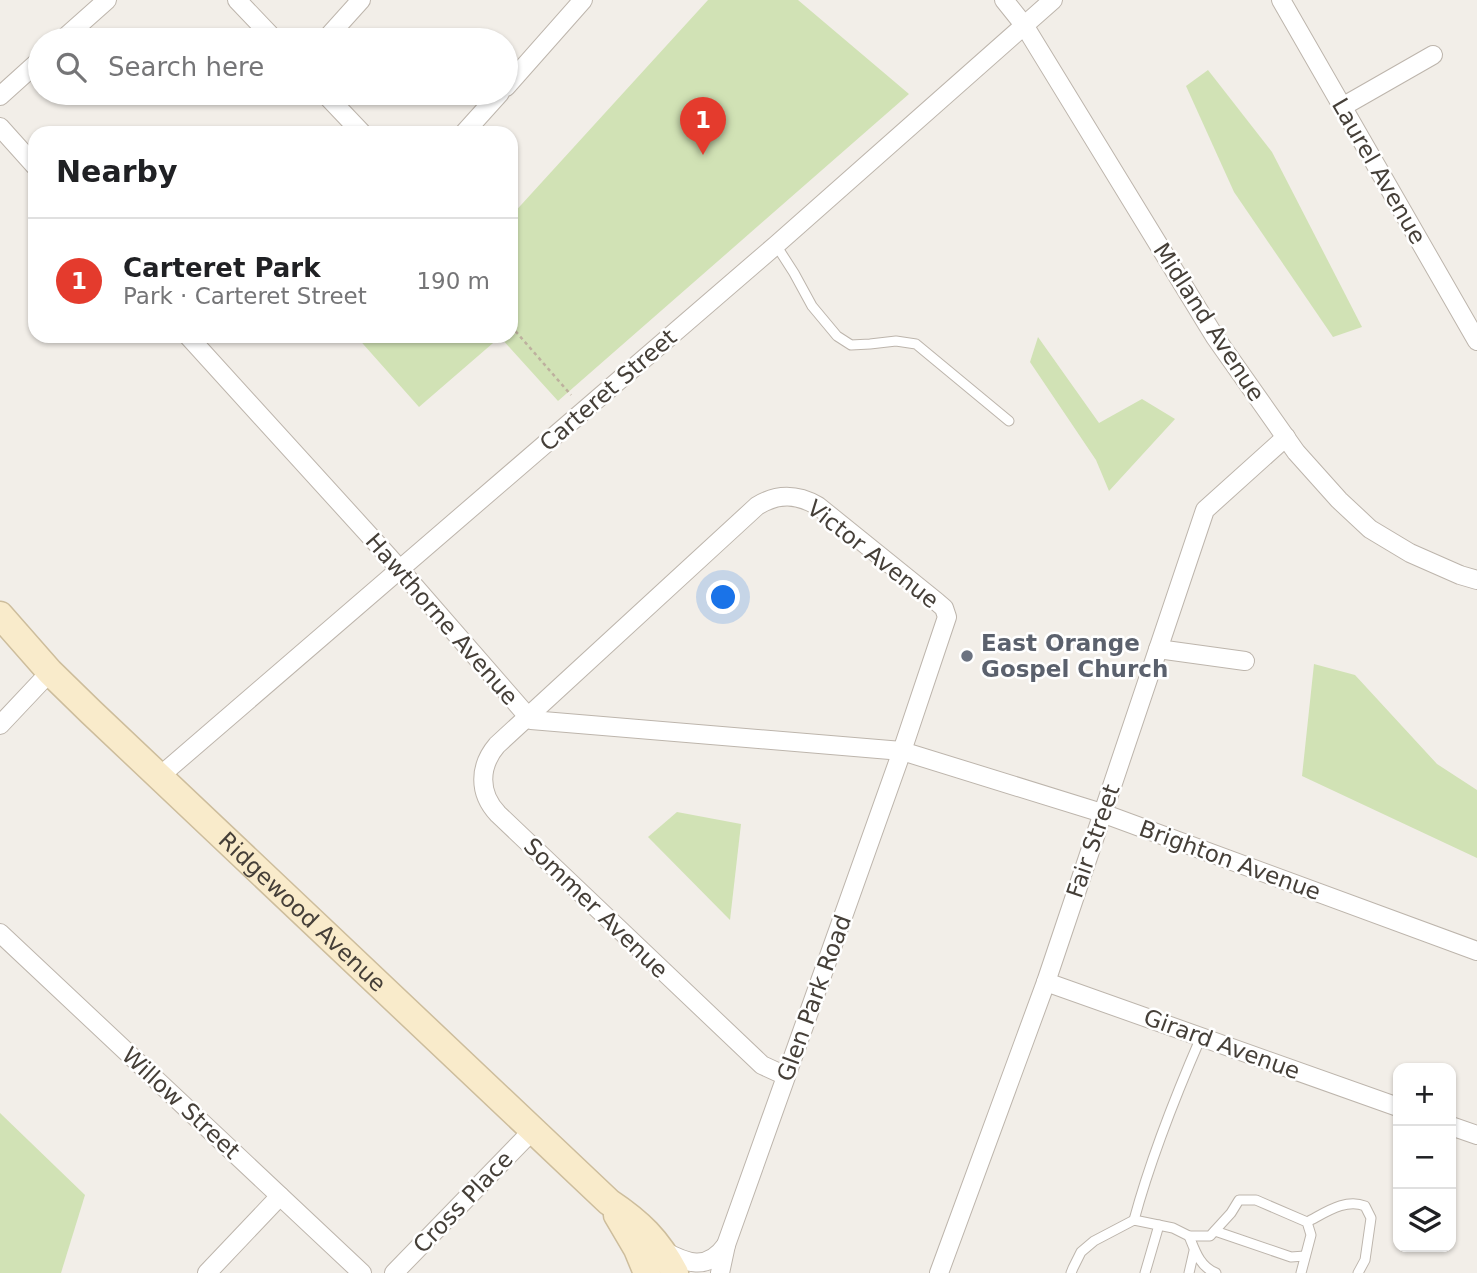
<!DOCTYPE html>
<html lang="en">
<head>
<meta charset="utf-8">
<style>
  body { margin:0; font-family:"DejaVu Sans",sans-serif; background:#f6f6f6; color:#202124 }
  .controls { position:absolute; right:21px; bottom:21px; display:grid; overflow:hidden; border-radius:14px; box-shadow:0 2px 5px #0004 }
  .controls button { width:63px; height:63px; display:grid; place-items:center; padding:0; border:0; border-bottom:2px solid #e0e0e0; background:#fff; color:#202124; font:35px sans-serif }
  .you { position:absolute; left:724px; top:598px; width:24px; height:24px; margin:-18px; border:5px solid #fff; border-radius:50%; background:#1a73e8; box-shadow:0 0 0 10px #1a73e833 }
  .badge { display:grid; place-items:center; width:46px; height:46px; border-radius:50%; background:#e43b2d; color:#fff; font-size:23px; font-weight:700 }
  .pin { position:absolute; translate:-50% -58px; filter:drop-shadow(0 2px 4px #0008) }
  .pin::after { content:''; position:absolute; top:37px; width:24px; height:21px; background:inherit; clip-path:polygon(0 0,100% 0,50% 100%) }
  .list { margin:0; padding:0; list-style:none }
  h2 { display:flex; justify-content:space-between; align-items:center; height:91px; margin:0; padding:0 28px; font-size:30px }
  h2 small { font-size:23px; font-weight:400; color:#757577 }
  .list li { display:grid; grid-template-columns:46px 1fr auto; gap:21px; align-items:center; box-sizing:border-box; height:126px; padding:0 28px; border-top:2px solid #e0e0e0 }
  .list b { display:block; font-size:26px; white-space:nowrap }
  .list p { margin:0; font-size:23px; white-space:nowrap; color:#757577 }
  .list em { font-size:23px; font-style:normal; color:#757577 }
  .icon { flex:none; width:38px; height:38px; fill:none; stroke:currentColor; stroke-width:2; stroke-linecap:round; stroke-linejoin:round }
  .map { position:relative; flex:none; width:1477px; height:1273px; overflow:hidden }
  .search { position:absolute; background:#fff; box-shadow:0 2px 5px #0004; left:28px; top:28px; width:490px; height:77px; display:flex; align-items:center; gap:18px; box-sizing:border-box; padding:0 24px; border-radius:38px; color:#757577; font-size:26px }
  .panel { position:absolute; background:#fff; box-shadow:0 2px 5px #0004; left:28px; top:126px; width:490px; height:217px; border-radius:21px }
  .map>svg:first-child { display:block }
  .green { fill:#d1e2b5 }
  .lines { fill:none; stroke-linecap:round; stroke-linejoin:round }
  .lane-casing { stroke:#bdb5ac; stroke-width:11 }
  .street-casing { stroke:#bdb5ac; stroke-width:20 }
  .secondary-casing { stroke:#cdbd9c; stroke-width:29 }
  .path { stroke:#bdb09e; stroke-width:2.5; stroke-dasharray:3.5 3.5; stroke-linecap:butt }
  .lane { stroke:#fff; stroke-width:9 }
  .street { stroke:#fff; stroke-width:18 }
  .secondary { stroke:#f9ebcb; stroke-width:26 }
  .worship-dot { fill:#6b7280; stroke:#fff; stroke-width:2.5 }
  .labels { text-anchor:middle; stroke-width:5; stroke-linejoin:round; paint-order:stroke }
  .street-label { font-size:23px; fill:#453f38; stroke:#fff }
  .worship-label { font-size:23px; font-weight:bold; fill:#5b616d; stroke:#fff; text-anchor:start }
</style>
</head>
<body>
<div class="map">
<svg width="1477" height="1273" viewBox="0 0 1477 1273">
  <rect width="100%" height="100%" fill="#f2eee8"/>
  <g class="green">
    <polygon points="708,0 798,0 909,94 558,401 500,337 419,407 356,336 511,336 511,216"/>
    <polygon points="1208,70 1272,152 1362,327 1333,337 1234,192 1186,86"/>
    <polygon points="1038,337 1099,423 1142,399 1175,419 1109,491 1096,460 1030,362"/>
    <polygon points="1314,664 1355,675 1437,764 1477,790 1477,858 1302,776"/>
    <polygon points="677,812 741,824 730,920 648,837"/>
    <polygon points="0,1113 85,1195 61,1273 0,1273"/>
  </g>
  <g class="lines">
    <g class="lane-casing">
      <g id="lane">
        <polyline points="776,245 794,273 812,306 837,336 851,345 870,344 896,341 916,344 1009,421"/>
        <path d="M 1134,1220 C 1151,1157 1175,1097 1201,1037"/>
        <path d="M 1307,1222 C 1325,1213 1345,1198 1365,1206 L 1371,1218 L 1365,1260 L 1358,1273"/>
        <polyline points="1215,1231 1291,1257 1305,1256"/>
        <path d="M 1189,1236 C 1195,1251 1200,1267 1216,1273"/>
        <polyline points="1071,1273 1073,1268 1081,1252 1094,1241 1134,1220 1173,1228 1189,1236 1210,1236 1231,1213 1239,1200 1256,1200 1307,1222 1311,1235 1301,1273"/>
        <polyline points="1145,1273 1159,1225"/>
        <polyline points="1189,1273 1194,1251"/>
      </g>
    </g>
    <g class="street-casing">
      <g id="street">
        <polyline points="237,0 275,40"/>
        <polyline points="1004,0 1024,25 1215,337 1296,452 1339,500 1370,529 1410,553 1460,575 1477,580"/>
        <polyline points="1281,0 1477,341"/>
        <polyline points="62,40 107,0"/>
        <polyline points="325,40 361,0"/>
        <polyline points="506,87 583,0"/>
        <polyline points="324,93 362,133"/>
        <polyline points="0,96 40,60"/>
        <polyline points="1342,107 1433,55"/>
        <polyline points="0,127 35,166"/>
        <polyline points="464,133 500,93"/>
        <polyline points="188,336 389,557 531,720 902,751 1102,813 1477,951"/>
        <polyline points="1158,649 1245,661"/>
        <polyline points="0,725 50,672"/>
        <polyline points="160,776 776,245 1053,0"/>
        <polyline points="0,933 362,1273"/>
        <polyline points="1046,982 1398,1107"/>
        <polyline points="1451,1126 1477,1135"/>
        <path d="M 662,1250 C 686,1263 707,1272 726,1245"/>
        <polyline points="207,1273 280,1196"/>
        <polyline points="394,1273 533,1130"/>
        <path d="M 720,1273 L 726,1245 L 902,751 L 947,617 L 944,608 L 937,602 L 818,506 C 797,494 778,493 757,506 L 497,745 C 479,766 478,793 498,814 L 762,1065 L 786,1076"/>
        <polyline points="939,1273 1046,982 1205,510 1286,437"/>
      </g>
    </g>
    <g class="secondary-casing">
      <g id="secondary">
        <path id="s1" d="M 0,615 L 50,672 L 91,712 L 609,1202 C 639,1222 658,1240 675,1273"/>
        <polyline points="617,1215 637,1249 647,1273"/>
      </g>
    </g>
    <polyline class="path" points="511,326 571,395"/>
    <use href="#lane" class="lane"/>
    <use href="#street" class="street"/>
    <use href="#secondary" class="secondary"/>
  </g>
  <circle class="worship-dot" cx="967" cy="656" r="7"/>
  <g class="labels">
    <g class="street-label">
      <text transform="translate(1379 171) rotate(60)" y="8">Laurel Avenue</text>
      <text transform="translate(1209 322) rotate(57)" y="8">Midland Avenue</text>
      <text transform="translate(608 390) rotate(-41)" y="8">Carteret Street</text>
      <text transform="translate(873 554) rotate(38)" y="8">Victor Avenue</text>
      <text transform="translate(442 619) rotate(49)" y="8">Hawthorne Avenue</text>
      <text transform="translate(1093 841) rotate(-71)" y="8">Fair Street</text>
      <text transform="translate(1230 860) rotate(20)" y="8">Brighton Avenue</text>
      <text transform="translate(596 908) rotate(44)" y="8">Sommer Avenue</text>
      <text dy="8" stroke="none"><textPath href="#s1" startOffset="424">Ridgewood Avenue</textPath></text>
      <text transform="translate(814 998) rotate(-70)" y="8">Glen Park Road</text>
      <text transform="translate(1222 1044) rotate(20)" y="8">Girard Avenue</text>
      <text transform="translate(181 1103) rotate(43)" y="8">Willow Street</text>
      <text transform="translate(463 1202) rotate(-46)" y="8">Cross Place</text>
    </g>
    <g class="worship-label">
      <text x="981" y="651">East Orange<tspan x="981" dy="26">Gospel Church</tspan></text>
    </g>
  </g>
</svg>
<div class="controls">
<button>+</button>
<button>−</button>
<button><svg class="icon" aria-label="layers" viewBox="0 0 24 24"><path d="M12 4l9 5-9 5-9-5zM3 14l9 5 9-5"/></svg></button>
</div>
<div class="you"></div>
<div class="pin badge" style="left:703px;top:155px">1</div>
<div class="search"><svg class="icon" aria-label="search" viewBox="0 0 24 24"><circle cx="10" cy="10" r="6"/><path d="M15 15l6 6"/></svg>Search here</div>
<section class="panel">
<h2>Nearby<small></small></h2>
<ul class="list">
<li><span class="badge">1</span><div><b>Carteret Park</b><p>Park · Carteret Street</p></div><em>190 m</em></li>
</ul>
</section>
</div>
</body>
</html>
